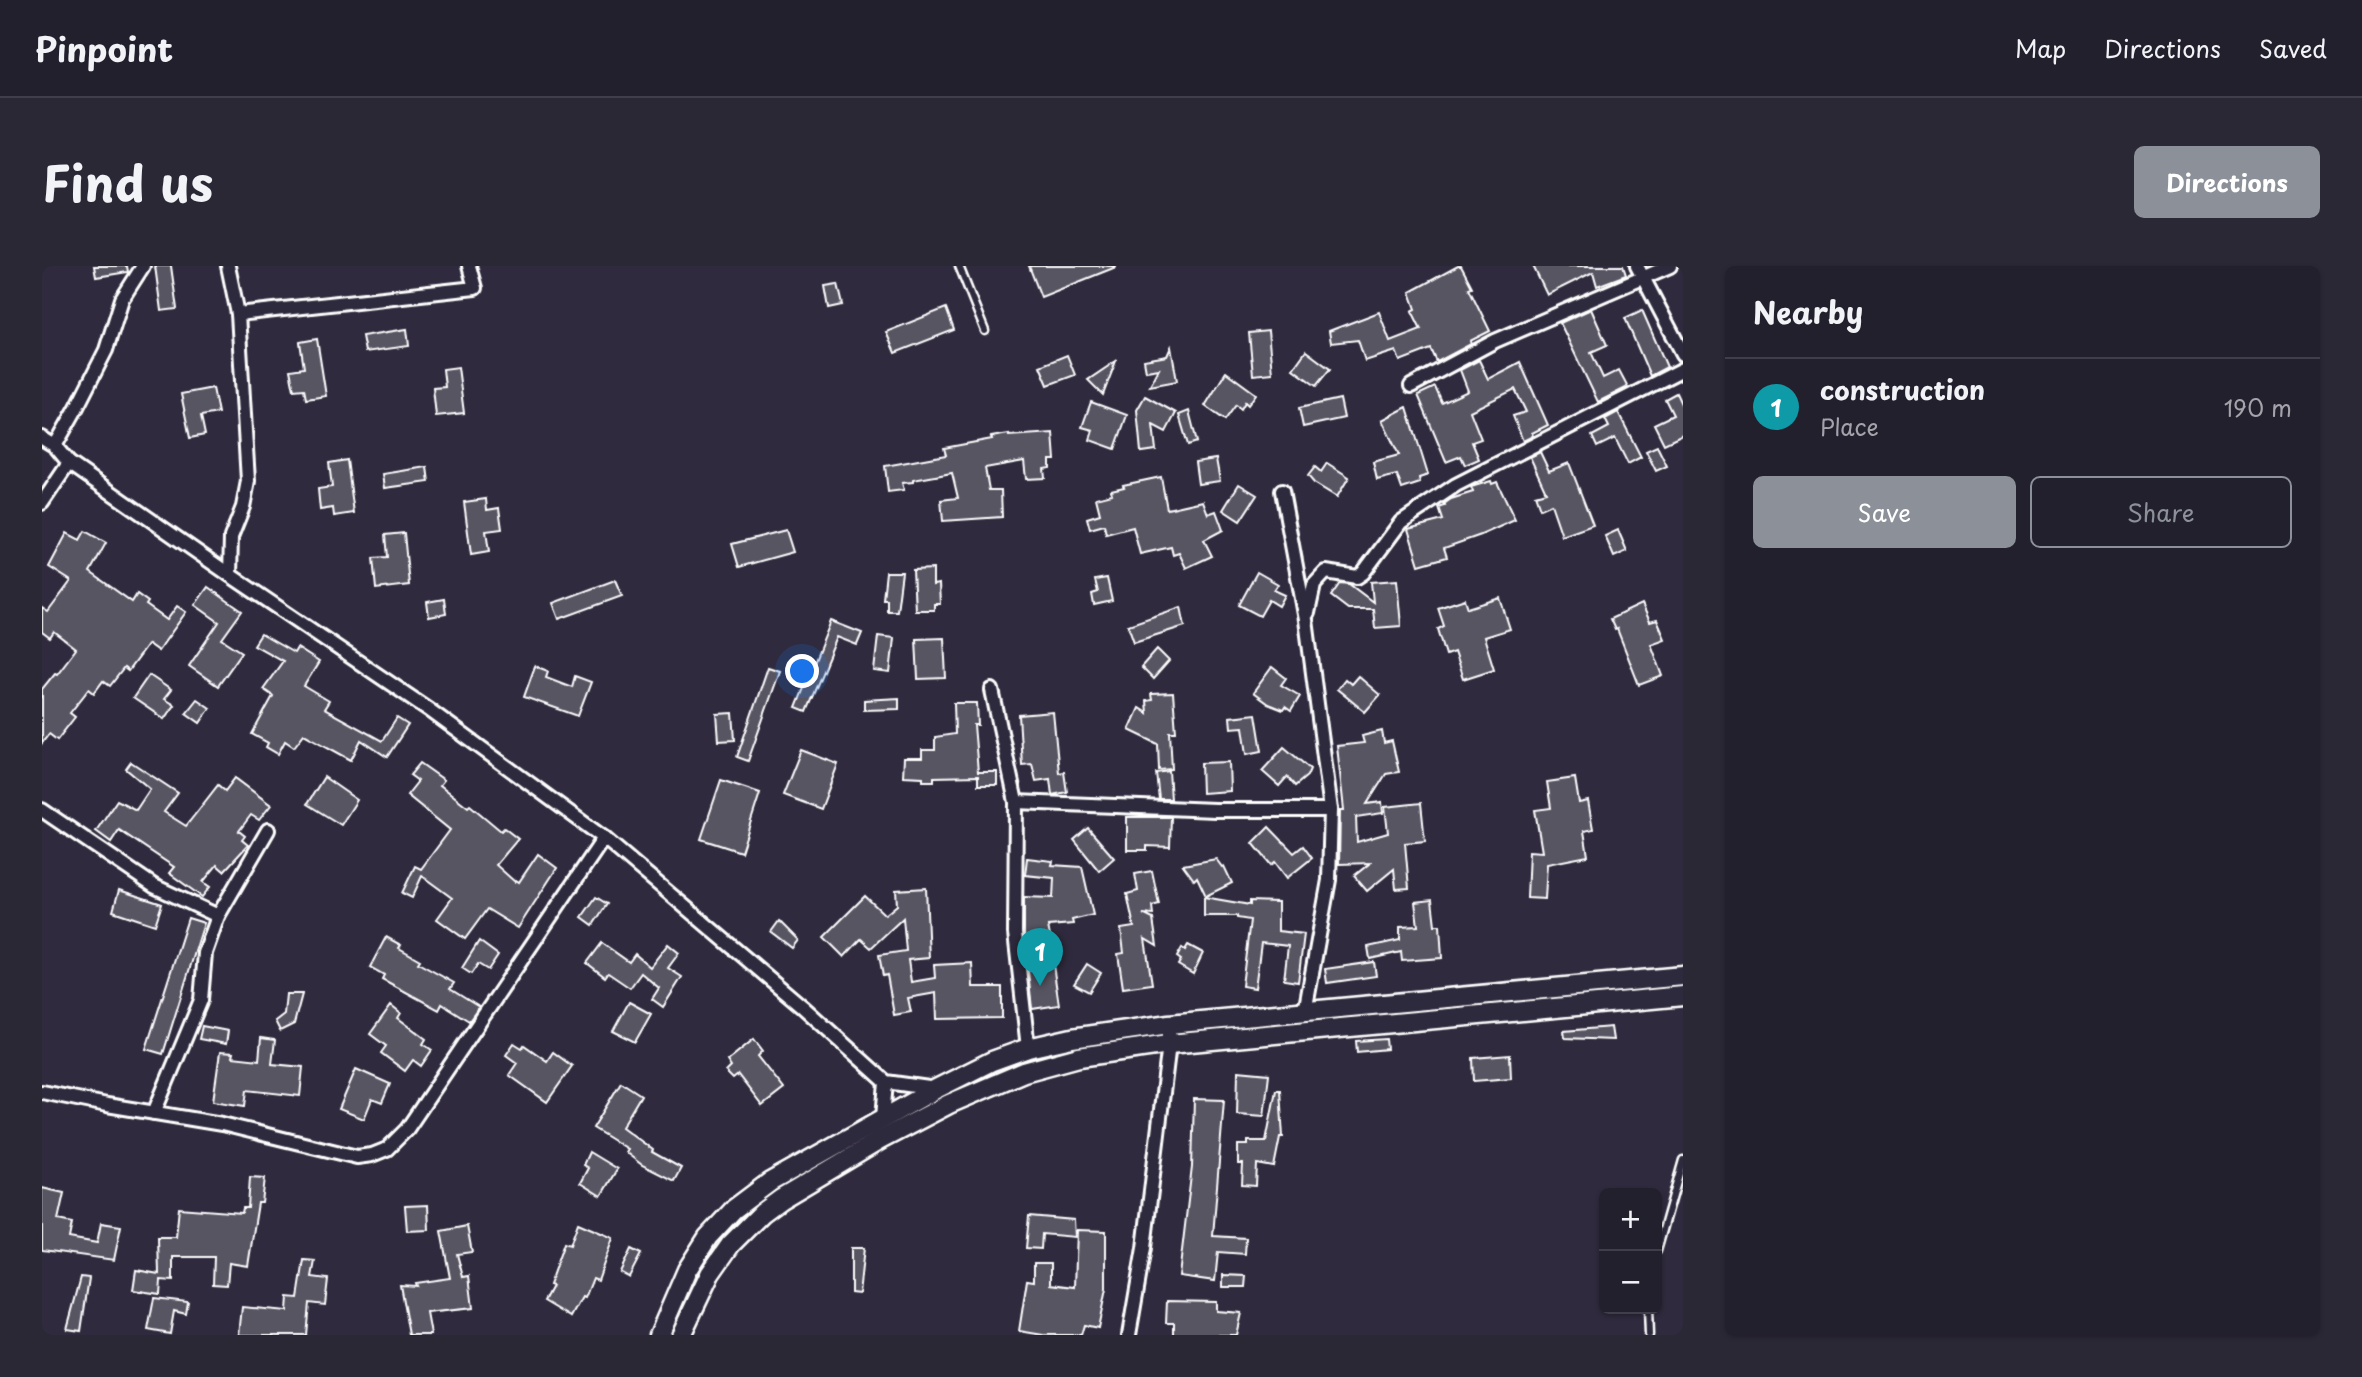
<!DOCTYPE html>
<html lang="en">
<head>
<meta charset="utf-8">
<style>
  body { margin:0; font-family:"Playpen Sans",sans-serif; background:#2b2836; color:#f1f3f6 }
  .controls { position:absolute; right:21px; bottom:21px; display:grid; overflow:hidden; border-radius:10px; box-shadow:0 2px 5px #0004 }
  .controls button { width:63px; height:63px; display:grid; place-items:center; padding:0; border:0; border-bottom:2px solid #403e4a; background:#23202e; color:#f1f3f6; font:35px sans-serif }
  .you { position:absolute; left:761px; top:406px; width:24px; height:24px; margin:-18px; border:5px solid #fff; border-radius:50%; background:#1a73e8; box-shadow:0 0 0 10px #1a73e833 }
  .badge { display:grid; place-items:center; width:46px; height:46px; border-radius:50%; background:#8c9099; color:#fff; font-size:23px; font-weight:700 }
  .pin { position:absolute; translate:-50% -58px; filter:drop-shadow(0 2px 4px #0008) }
  .pin::after { content:''; position:absolute; top:37px; width:24px; height:21px; background:inherit; clip-path:polygon(0 0,100% 0,50% 100%) }
  .list { margin:0; padding:0; list-style:none }
  h2 { display:flex; justify-content:space-between; align-items:center; height:91px; margin:0; padding:0 28px; font-size:30px }
  h2 small { font-size:23px; font-weight:400; color:#a3a3aa }
  .list li { display:grid; grid-template-columns:46px 1fr auto; gap:21px; align-items:center; box-sizing:border-box; height:98px; padding:0 28px; border-top:2px solid #403e4a }
  .list b { display:block; font-size:26px; white-space:nowrap }
  .list p { margin:0; font-size:23px; white-space:nowrap; color:#a3a3aa }
  .list em { font-size:23px; font-style:normal; color:#a3a3aa }
  .actions { display:flex; gap:14px; padding:21px 28px }
  .actions a { flex:1; padding:16px 0; border:2px solid #8c9099; border-radius:10px; text-align:center; font-size:24px; color:#8c9099 }
  .actions .main { background:#8c9099; color:#fff }
  .map { position:relative; flex:none; width:1641px; height:1069px; overflow:hidden; border-radius:10px }
  header { display:flex; align-items:center; gap:42px; box-sizing:border-box; height:98px; padding:0 35px; background:#23202e; border-bottom:2px solid #403e4a }
  header strong { font-size:33px }
  nav { display:flex; gap:38px; margin-inline-start:auto; font-size:24px }
  .intro { display:flex; align-items:center; justify-content:space-between; box-sizing:border-box; height:168px; padding:0 42px }
  h1 { margin:0; font-size:49px }
  .button { padding:18px 32px; border-radius:10px; background:#8c9099; color:#fff; font-size:24px; font-weight:700 }
  main { display:flex; gap:42px; padding:0 42px }
  aside { flex:1; background:#23202e; border-radius:10px; box-shadow:0 2px 5px #0004 }
  .map>svg:first-child { display:block }
  .building { fill:#595564; stroke:#fff; stroke-width:2 }
  .lines { fill:none; stroke-linecap:round; stroke-linejoin:round }
  .lane-casing { stroke:#fff; stroke-width:11 }
  .street-casing { stroke:#fff; stroke-width:18 }
  .secondary-casing { stroke:#fff; stroke-width:23 }
  .lane { stroke:#2f2a3d; stroke-width:6 }
  .street { stroke:#2f2a3d; stroke-width:12 }
  .secondary { stroke:#2f2a3d; stroke-width:18 }
</style>
</head>
<body>
<header>
<strong>Pinpoint</strong>
<nav><a>Map</a><a>Directions</a><a>Saved</a></nav>
</header>
<div class="intro"><h1>Find us</h1><a class="button">Directions</a></div>
<main>
<div class="map">
<svg width="1641" height="1069" viewBox="0 0 1641 1069">
  <rect width="100%" height="100%" fill="#2f2a3d"/>
  <filter id="ink" filterUnits="userSpaceOnUse"><feTurbulence type="fractalNoise" baseFrequency=".0143" numOctaves="2"/><feDisplacementMap in="SourceGraphic" scale="14" xChannelSelector="R" yChannelSelector="G"/><feConvolveMatrix kernelMatrix="1 2 1 2 8 2 1 2 1" color-interpolation-filters="sRGB"/></filter>
  <g filter="url(#ink)">
    <g class="building">
      <polygon points="52,0 85,0 86,6 54,11"/>
      <polygon points="113,0 129,0 135,43 119,45"/>
      <polygon points="987,0 1074,0 1074,1 999,31"/>
      <polygon points="1416,0 1419,0 1430,21 1427,22 1448,65 1428,75 1429,78 1395,96 1389,83 1358,95 1354,85 1323,95 1316,74 1289,77 1287,65 1337,46 1348,75 1379,63 1370,45 1374,43 1368,26"/>
      <polygon points="1491,0 1581,0 1584,9 1555,20 1551,6 1505,29"/>
      <polygon points="796,18 801,39 787,42 783,20"/>
      <polygon points="904,42 912,64 853,87 844,66"/>
      <polygon points="1549,43 1565,79 1549,86 1561,112 1577,104 1586,121 1556,136 1518,57"/>
      <polygon points="1600,44 1625,101 1608,110 1583,52"/>
      <polygon points="365,63 367,80 323,86 320,70"/>
      <polygon points="1226,65 1230,107 1211,109 1207,67"/>
      <polygon points="275,73 284,130 264,133 262,123 252,124 248,104 262,102 258,76"/>
      <polygon points="1129,81 1135,115 1108,120 1117,103 1104,105 1102,94 1125,90"/>
      <polygon points="1264,85 1288,103 1274,120 1251,103"/>
      <polygon points="1025,89 1033,109 1006,119 998,100"/>
      <polygon points="1437,94 1446,113 1478,96 1506,159 1490,167 1491,170 1481,175 1471,150 1484,146 1473,123 1428,145 1439,173 1430,176 1437,193 1423,199 1419,190 1404,196 1376,129 1393,121 1400,137 1426,125 1418,104"/>
      <polygon points="1074,95 1061,129 1046,114"/>
      <polygon points="416,101 422,147 394,150 391,122 403,121 401,103"/>
      <polygon points="1184,106 1214,128 1206,139 1203,136 1199,143 1194,139 1183,154 1163,140"/>
      <polygon points="171,122 176,147 159,150 163,169 148,172 139,128"/>
      <polygon points="1634,127 1641,142 1641,169 1622,178 1612,158 1631,149 1623,133"/>
      <polygon points="1103,130 1134,147 1124,166 1111,159 1114,184 1099,186 1095,144"/>
      <polygon points="1298,133 1302,152 1261,161 1257,142"/>
      <polygon points="1049,136 1085,149 1073,183 1048,174 1051,164 1040,161"/>
      <polygon points="1365,141 1386,209 1377,212 1378,217 1360,223 1355,209 1335,214 1331,196 1357,189 1340,154"/>
      <polygon points="1147,145 1155,176 1146,179 1137,149"/>
      <polygon points="1576,146 1599,191 1586,198 1573,172 1555,181 1550,170 1567,161 1563,153"/>
      <polygon points="1011,167 1013,194 1008,194 1008,202 1002,203 1003,212 984,213 982,195 943,202 947,224 959,224 960,251 901,255 899,234 916,232 910,207 871,214 871,216 860,217 862,224 846,226 843,200 904,189 902,182 950,173 949,171 967,168 967,170"/>
      <polygon points="1615,180 1625,200 1614,205 1604,185"/>
      <polygon points="1498,186 1507,205 1527,197 1551,259 1520,270 1509,238 1498,243 1493,229 1504,226 1488,191"/>
      <polygon points="1174,193 1178,215 1156,218 1153,196"/>
      <polygon points="305,194 312,247 292,250 291,242 278,244 276,223 290,221 287,197"/>
      <polygon points="1285,197 1307,211 1295,231 1272,217 1266,210 1273,201 1279,206"/>
      <polygon points="385,201 387,216 343,222 341,208"/>
      <polygon points="1119,211 1125,243 1161,235 1166,248 1174,245 1181,264 1162,274 1170,290 1144,302 1137,287 1131,289 1129,281 1098,288 1091,261 1064,268 1062,259 1048,263 1045,252 1058,248 1054,232 1070,228 1069,224 1082,221 1081,219"/>
      <polygon points="1449,215 1450,218 1455,216 1473,254 1439,269 1402,282 1405,291 1377,299 1366,263 1401,254 1397,242 1403,240 1402,238 1409,233 1431,226 1429,221"/>
      <polygon points="1197,218 1215,229 1198,255 1181,244"/>
      <polygon points="444,233 445,244 457,242 460,263 444,265 447,286 429,289 422,236"/>
      <polygon points="744,264 751,286 697,301 690,278"/>
      <polygon points="1576,264 1585,285 1572,291 1563,270"/>
      <polygon points="43,265 64,277 48,306 90,336 95,328 106,336 104,339 125,354 135,340 144,346 116,385 106,378 86,405 82,402 68,420 61,415 52,427 47,423 28,447 33,451 15,474 7,468 0,477 0,423 13,407 15,408 34,383 12,366 8,372 0,366 0,342 6,346 29,315 7,301 25,267 38,274"/>
      <polygon points="362,267 367,319 334,323 331,292 345,291 343,269"/>
      <polygon points="891,303 891,319 897,318 898,338 892,338 892,344 873,344 871,304"/>
      <polygon points="844,306 860,306 855,345 845,345 845,333 841,333"/>
      <polygon points="1215,306 1236,318 1232,324 1243,329 1237,340 1227,334 1218,350 1197,339"/>
      <polygon points="1065,312 1070,335 1052,339 1050,328 1056,326 1053,314"/>
      <polygon points="573,314 580,330 517,353 511,337"/>
      <polygon points="1355,314 1359,360 1333,362 1331,343 1306,343 1289,330 1298,317 1307,318 1331,336 1329,316"/>
      <polygon points="166,321 200,345 180,373 200,386 176,420 147,400 177,356 153,339"/>
      <polygon points="1458,332 1468,363 1442,371 1452,403 1421,413 1412,386 1404,389 1396,363 1402,360 1396,342 1423,333 1426,342"/>
      <polygon points="402,333 404,348 387,351 385,336"/>
      <polygon points="1600,338 1608,356 1615,354 1623,373 1609,378 1621,410 1597,419 1575,363 1573,364 1568,353"/>
      <polygon points="1139,341 1143,360 1092,376 1086,359"/>
      <polygon points="789,355 820,367 815,379 795,371 764,446 754,442"/>
      <polygon points="219,368 252,387 255,382 277,396 262,420 287,435 282,443 340,475 355,452 366,459 345,491 319,474 309,494 262,468 252,481 243,475 236,488 224,481 226,477 210,468 231,430 221,423 241,395 212,379"/>
      <polygon points="836,370 852,372 848,407 832,405"/>
      <polygon points="902,372 904,412 876,413 874,373"/>
      <polygon points="1115,383 1127,395 1111,413 1099,401"/>
      <polygon points="493,400 506,405 504,411 530,421 533,410 549,416 536,450 482,431"/>
      <polygon points="726,401 738,405 706,495 695,491"/>
      <polygon points="1230,401 1244,412 1239,419 1258,430 1249,445 1243,441 1241,444 1226,438 1211,427"/>
      <polygon points="107,409 129,424 122,433 132,439 122,453 91,432"/>
      <polygon points="1316,410 1338,429 1323,446 1295,423 1303,413 1309,418"/>
      <polygon points="1131,427 1134,466 1128,466 1130,503 1117,504 1116,478 1087,464 1097,442 1105,447 1104,435 1110,434 1109,428"/>
      <polygon points="857,432 857,443 822,444 822,434"/>
      <polygon points="155,433 168,442 158,457 144,447"/>
      <polygon points="912,437 935,437 936,459 932,459 936,506 955,506 955,519 936,519 936,510 892,511 892,515 881,515 881,511 861,510 862,492 880,492 880,484 893,484 893,471 913,468"/>
      <polygon points="1011,446 1017,507 1022,506 1025,526 1010,529 1008,513 994,515 990,498 980,499 977,449"/>
      <polygon points="691,447 693,474 677,475 675,448"/>
      <polygon points="1214,448 1220,485 1205,488 1201,461 1189,462 1188,451"/>
      <polygon points="1340,465 1342,477 1350,475 1357,506 1344,508 1325,538 1340,536 1341,547 1314,551 1315,576 1346,567 1343,541 1379,537 1383,575 1363,577 1367,622 1354,623 1352,603 1325,625 1312,610 1328,597 1297,598 1298,544 1302,544 1295,480 1322,477 1320,470"/>
      <polygon points="1242,481 1268,503 1265,510 1253,520 1245,511 1237,520 1220,505"/>
      <polygon points="759,484 796,498 779,543 741,529"/>
      <polygon points="89,496 136,527 122,546 144,560 176,519 183,525 193,512 229,539 217,554 209,549 197,565 203,570 200,574 206,579 182,605 175,599 161,616 168,621 160,631 127,607 132,601 77,564 69,576 54,565 75,534 94,544 108,523 84,503"/>
      <polygon points="1187,496 1188,525 1160,527 1159,497"/>
      <polygon points="378,497 402,514 398,519 426,541 428,539 459,565 462,562 476,573 454,599 473,616 474,614 477,616 496,588 515,602 476,662 445,643 423,673 395,653 410,632 380,610 370,632 360,627 373,600 379,603 408,564 365,529 376,515 368,509"/>
      <polygon points="1127,505 1129,533 1117,533 1114,507"/>
      <polygon points="282,511 315,534 299,559 265,538"/>
      <polygon points="1533,512 1537,537 1546,535 1551,563 1542,565 1546,590 1505,598 1503,633 1485,632 1487,585 1500,586 1493,544 1509,542 1505,516"/>
      <polygon points="679,514 718,527 699,586 659,573"/>
      <polygon points="1085,551 1129,551 1128,581 1105,580 1105,584 1085,584"/>
      <polygon points="1227,561 1252,587 1261,580 1270,592 1245,612 1233,596 1229,599 1211,577"/>
      <polygon points="1046,562 1072,592 1057,605 1032,574"/>
      <polygon points="985,592 1011,595 1010,599 1040,601 1051,649 1030,654 1031,658 1006,660 1012,691 1010,692 1017,739 990,743 982,667 982,631 1011,632 1012,612 983,609"/>
      <polygon points="1174,593 1180,601 1182,600 1190,617 1164,630 1155,611 1152,614 1141,599"/>
      <polygon points="1110,605 1117,638 1110,640 1111,649 1101,648 1111,653 1115,680 1103,673 1110,718 1081,722 1076,688 1082,687 1079,663 1092,661 1085,628 1096,625 1093,608"/>
      <polygon points="884,622 887,692 866,694 869,716 893,712 892,699 930,697 931,721 960,721 960,752 895,753 894,727 866,732 869,746 852,749 845,709 841,710 837,689 864,685 861,652 829,682 819,673 802,691 782,671 823,630 843,649 855,639 854,624"/>
      <polygon points="77,624 120,638 113,659 71,645"/>
      <polygon points="554,631 565,638 551,659 540,651"/>
      <polygon points="1162,631 1208,639 1208,635 1236,636 1236,665 1262,668 1256,716 1242,714 1246,680 1219,677 1213,722 1200,720 1208,654 1195,652 1195,650 1162,650"/>
      <polygon points="1390,634 1393,659 1398,659 1400,692 1360,695 1359,686 1328,693 1326,681 1358,674 1358,661 1376,660 1373,636"/>
      <polygon points="146,652 162,657 121,788 104,783"/>
      <polygon points="737,655 756,674 750,682 729,666"/>
      <polygon points="344,671 359,679 357,682 378,694 376,697 412,717 408,723 437,741 427,755 400,738 397,744 340,713 342,709 328,701"/>
      <polygon points="437,675 456,689 446,704 436,698 429,708 420,702"/>
      <polygon points="560,677 587,696 593,688 608,701 626,678 637,687 626,702 640,711 621,741 610,733 617,722 599,707 588,722 566,707 563,711 545,697"/>
      <polygon points="1146,679 1161,687 1151,708 1136,699 1139,694 1135,691 1140,682 1143,684"/>
      <polygon points="1332,696 1334,710 1285,717 1283,703"/>
      <polygon points="1045,698 1059,707 1047,726 1032,718"/>
      <polygon points="244,728 260,728 252,758 238,765 233,755 242,748"/>
      <polygon points="587,736 609,748 593,776 571,765"/>
      <polygon points="349,739 359,747 356,752 384,773 381,778 390,784 379,800 371,794 363,805 339,787 344,780 328,768"/>
      <polygon points="160,760 186,765 184,778 157,773"/>
      <polygon points="1569,761 1571,774 1523,772 1522,765"/>
      <polygon points="219,772 233,774 230,798 261,801 258,830 205,824 203,840 171,835 178,786 191,787 190,791 217,794"/>
      <polygon points="712,773 721,785 716,790 742,823 720,840 696,809 691,813 684,806 689,801 685,795"/>
      <polygon points="1344,773 1345,783 1315,786 1314,775"/>
      <polygon points="472,777 480,782 482,779 505,795 511,786 530,800 505,836 467,809 475,797 464,789"/>
      <polygon points="1468,789 1469,812 1432,815 1431,792"/>
      <polygon points="314,803 348,818 340,837 330,833 322,853 297,843"/>
      <polygon points="1196,805 1227,808 1222,850 1195,848"/>
      <polygon points="579,816 599,829 580,861 611,884 610,886 639,902 632,915 600,899 583,886 585,883 551,862"/>
      <polygon points="1234,824 1238,824 1241,871 1238,871 1232,901 1215,898 1214,920 1200,919 1201,898 1196,898 1196,879 1206,879 1206,875 1224,875"/>
      <polygon points="1152,833 1182,834 1171,970 1204,972 1203,988 1176,986 1173,1015 1137,1010 1150,901"/>
      <polygon points="547,886 575,903 559,930 538,917 546,902 541,899"/>
      <polygon points="208,911 223,912 220,937 216,937 206,1000 187,997 185,1019 171,1018 172,991 131,991 131,1015 119,1014 118,1028 91,1024 94,1004 117,1008 116,971 134,971 137,942 200,947 201,942 206,942"/>
      <polygon points="0,922 22,927 16,954 30,957 27,972 55,977 59,957 79,960 72,994 0,984"/>
      <polygon points="386,939 387,964 365,965 363,940"/>
      <polygon points="987,950 1032,954 1033,971 1000,968 999,983 984,982"/>
      <polygon points="536,957 571,972 556,1014 551,1012 543,1032 540,1031 529,1051 502,1035 510,1020 507,1019 522,977 528,979"/>
      <polygon points="425,960 430,986 415,988 421,1011 427,1010 431,1042 385,1047 389,1069 367,1069 358,1019 374,1020 373,1017 408,1012 399,965"/>
      <polygon points="1035,964 1064,965 1064,1023 1056,1062 1042,1059 1039,1069 1001,1069 977,1065 985,1014 992,1015 992,997 1009,997 1009,1018 1033,1021"/>
      <polygon points="809,982 822,982 817,1028 809,1027"/>
      <polygon points="589,983 599,988 587,1011 578,1006"/>
      <polygon points="262,994 273,995 270,1011 286,1013 283,1039 267,1037 264,1069 197,1069 200,1041 245,1045 246,1031 256,1032"/>
      <polygon points="1181,1009 1204,1010 1203,1021 1181,1021"/>
      <polygon points="39,1011 47,1012 39,1065 25,1063"/>
      <polygon points="112,1032 146,1036 144,1048 132,1045 128,1068 106,1064"/>
      <polygon points="1125,1035 1174,1036 1174,1045 1199,1047 1194,1069 1132,1069 1132,1057 1124,1057"/>
    </g>
    <g class="lines">
      <g class="lane-casing">
        <g id="lane">
          <polyline points="917,0 943,65"/>
          <polyline points="1615,985 1641,894"/>
          <polyline points="1606,1043 1607,1069"/>
        </g>
      </g>
      <g class="street-casing">
        <g id="street">
          <polyline points="186,0 196,48 206,215 201,241 189,271 188,309"/>
          <polyline points="1595,0 1641,88"/>
          <polyline points="196,48 433,22 427,0"/>
          <polyline points="1369,120 1453,75 1628,0"/>
          <polyline points="0,172 13,180 27,197 188,309 386,443 562,572 761,741 844,816 894,823"/>
          <polyline points="13,180 34,143 64,84 80,33 101,0"/>
          <polyline points="1240,225 1264,354 1289,544 1287,614 1263,746"/>
          <polyline points="0,237 27,197"/>
          <polyline points="1266,347 1272,319 1284,306 1315,311 1321,307 1359,256 1414,219 1641,103"/>
          <polyline points="950,424 974,536 973,667 986,782"/>
          <polyline points="974,536 1173,544 1289,544"/>
          <polyline points="0,544 112,620 176,650 163,687 159,734 112,847"/>
          <polyline points="176,650 226,564"/>
          <polyline points="0,826 65,839 180,858 315,891 330,889 345,883 365,863 562,572"/>
          <polyline points="841,852 844,816"/>
          <polyline points="1087,1069 1102,982 1127,778 1127,758"/>
        </g>
      </g>
      <g class="secondary-casing">
        <g id="secondary">
          <polyline points="617,1069 645,1004 666,971 692,943 728,916 894,823 950,795 986,782 1030,772 1127,758 1641,710"/>
          <polyline points="639,1069 668,1008 689,978 720,947 739,933 838,874 907,838 982,806 1037,791 1127,778 1641,730"/>
        </g>
      </g>
      <use href="#lane" class="lane"/>
      <use href="#street" class="street"/>
      <use href="#secondary" class="secondary"/>
    </g>
  </g>
</svg>
<div class="controls">
<button>+</button>
<button>−</button>
</div>
<div class="you"></div>
<div class="pin badge" style="left:998px;top:720px;background:#0f9aa8">1</div>
</div>
<aside>
<h2>Nearby<small></small></h2>
<ul class="list">
<li><span class="badge" style="background:#0f9aa8">1</span><div><b>construction</b><p>Place</p></div><em>190 m</em></li>
</ul>
<div class="actions"><a class="main">Save</a><a>Share</a></div>
</aside>
</main>
</body>
</html>
